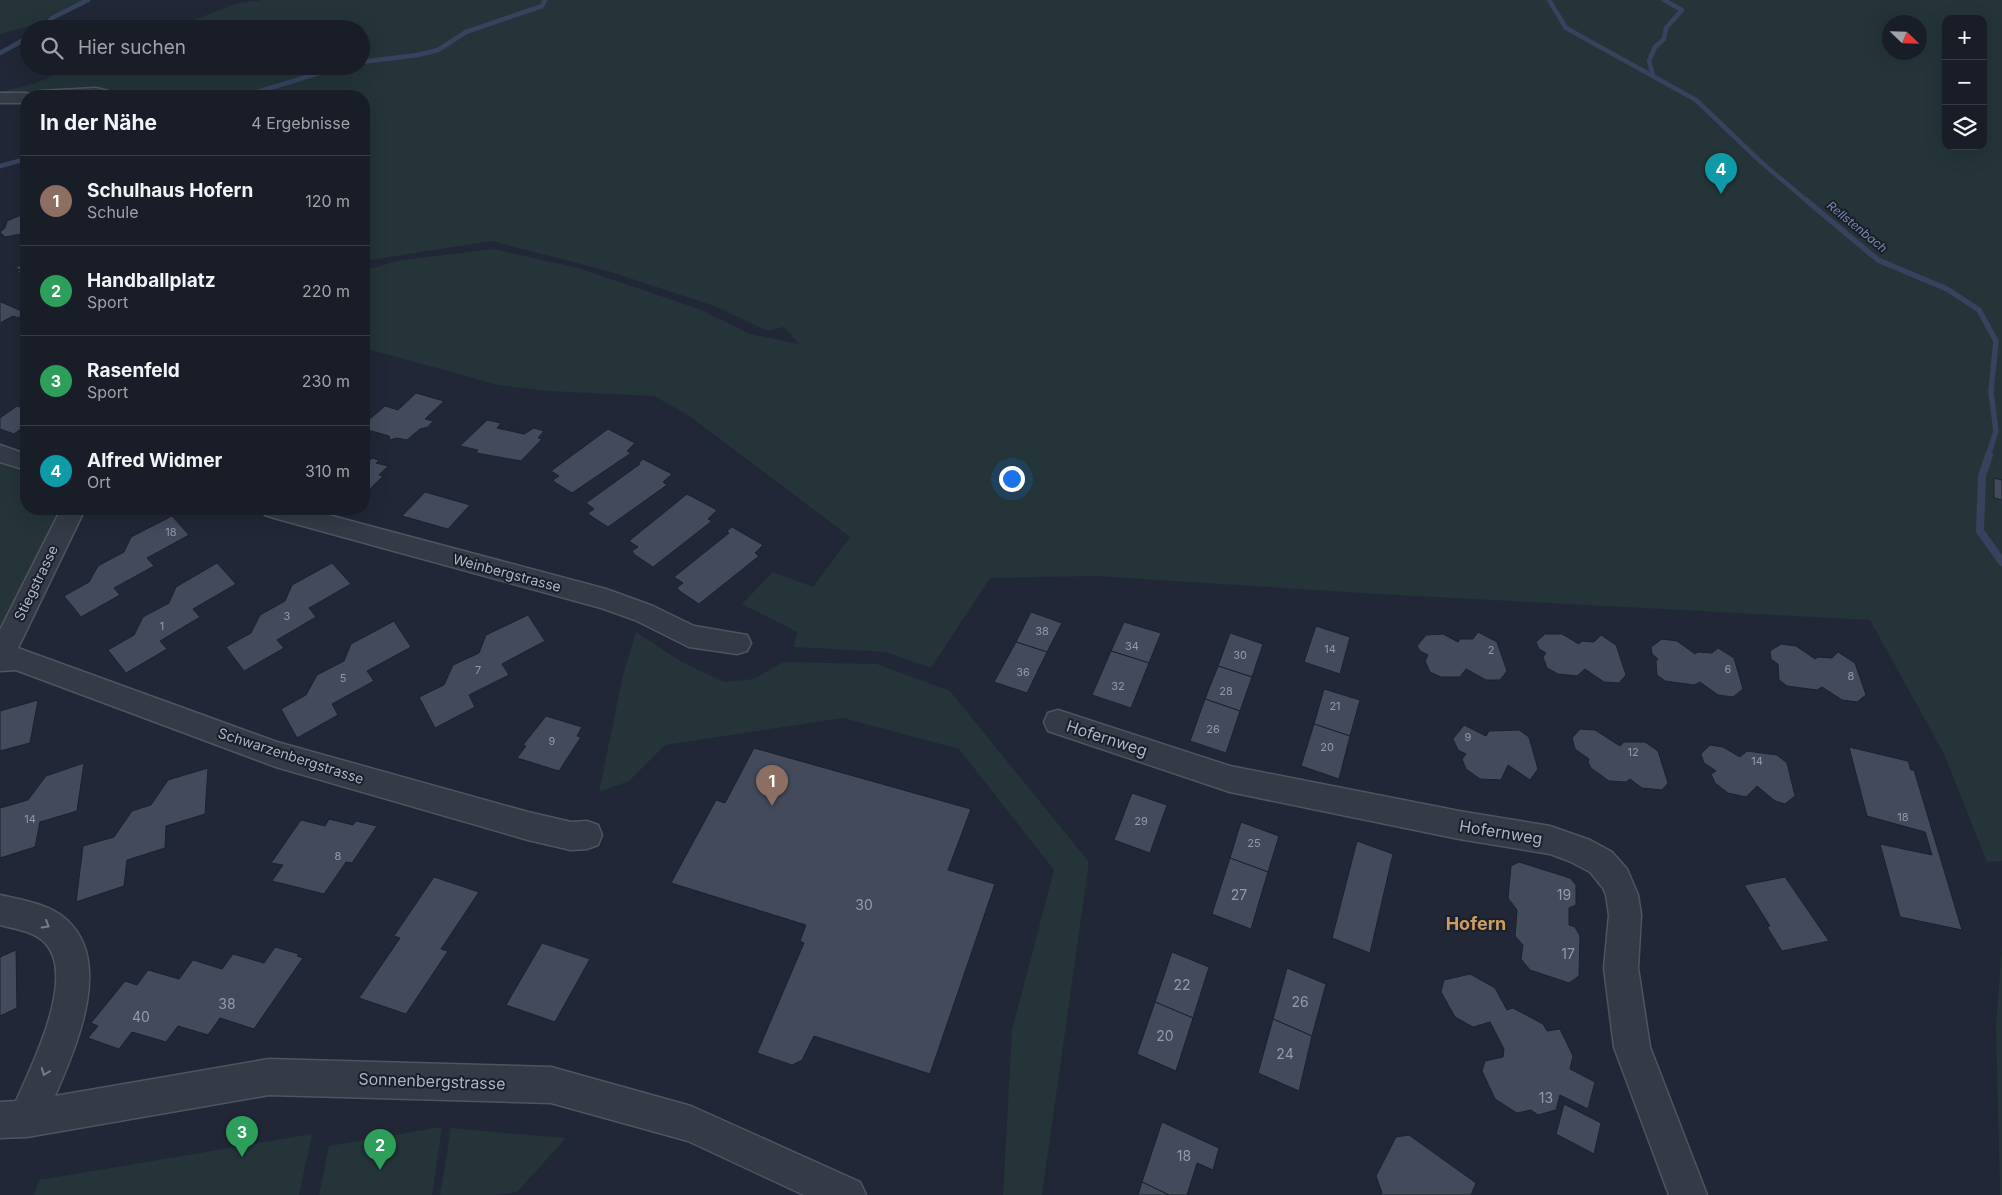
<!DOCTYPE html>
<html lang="de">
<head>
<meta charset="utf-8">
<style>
  body { margin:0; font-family:Inter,sans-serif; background:#222630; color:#f1f3f6 }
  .controls { position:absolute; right:15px; top:15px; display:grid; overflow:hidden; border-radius:10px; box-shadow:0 5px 20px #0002 }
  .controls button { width:45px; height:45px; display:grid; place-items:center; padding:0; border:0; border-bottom:1px solid #373b45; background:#191d28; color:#f1f3f6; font:25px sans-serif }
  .compass { position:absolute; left:1882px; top:15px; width:45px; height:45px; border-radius:50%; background:#191d28; box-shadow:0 5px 20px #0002; rotate:113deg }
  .you { position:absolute; left:1011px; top:478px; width:18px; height:18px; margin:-12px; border:4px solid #fff; border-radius:50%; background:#1a73e8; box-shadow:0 0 0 8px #1a73e833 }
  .badge { display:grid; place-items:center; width:32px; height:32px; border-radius:50%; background:#86a2f1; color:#fff; font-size:16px; font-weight:700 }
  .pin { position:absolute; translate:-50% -41px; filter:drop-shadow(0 1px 2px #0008) }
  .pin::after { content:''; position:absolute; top:26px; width:18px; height:15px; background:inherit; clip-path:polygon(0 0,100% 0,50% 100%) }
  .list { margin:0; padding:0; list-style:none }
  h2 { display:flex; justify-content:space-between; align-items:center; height:65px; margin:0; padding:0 20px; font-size:21px }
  h2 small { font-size:16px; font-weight:400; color:#9fa2a8 }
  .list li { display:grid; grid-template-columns:32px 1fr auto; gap:15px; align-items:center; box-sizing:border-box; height:90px; padding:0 20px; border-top:1px solid #373b45 }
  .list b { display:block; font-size:19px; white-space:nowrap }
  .list p { margin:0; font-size:16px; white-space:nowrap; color:#9fa2a8 }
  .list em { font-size:16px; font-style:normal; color:#9fa2a8 }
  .icon { flex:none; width:28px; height:28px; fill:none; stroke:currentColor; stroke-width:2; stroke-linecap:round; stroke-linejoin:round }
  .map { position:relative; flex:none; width:2002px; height:1195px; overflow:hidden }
  .search { position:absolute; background:#191d28; box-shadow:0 5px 20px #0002; left:20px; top:20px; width:350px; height:55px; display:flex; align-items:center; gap:12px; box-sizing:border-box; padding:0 18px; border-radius:28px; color:#9fa2a8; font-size:19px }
  .panel { position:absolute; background:#191d28; box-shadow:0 5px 20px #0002; left:20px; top:90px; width:350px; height:425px; border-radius:20px }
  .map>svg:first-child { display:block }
  .green { fill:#243438; fill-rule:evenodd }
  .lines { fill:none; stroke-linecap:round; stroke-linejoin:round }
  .stream-far2 { stroke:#37435e; stroke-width:4.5 }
  .stream-far1 { stroke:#37435e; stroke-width:5.5 }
  .stream { stroke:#37435e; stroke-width:8 }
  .building { fill:#424a5b; stroke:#1c212d }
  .street-casing { stroke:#4f5461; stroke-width:3 }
  .street { fill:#343a46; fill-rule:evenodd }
  .oneway { stroke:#787d8b }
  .labels { text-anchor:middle; stroke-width:4; stroke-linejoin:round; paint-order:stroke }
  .number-label { font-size:11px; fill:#949aa9 }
  .far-water-label { font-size:12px; font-style:italic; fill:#7887aa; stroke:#1a1f2b }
  .street-label { font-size:14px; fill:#afb4c3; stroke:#1a1f2b }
  .near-number-label { font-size:14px; fill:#949aa9 }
  .near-street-label { font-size:16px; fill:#afb4c3; stroke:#1a1f2b }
  .near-neighbourhood-label { font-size:18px; font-weight:bold; fill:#cc9d61; stroke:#1a1f2b }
</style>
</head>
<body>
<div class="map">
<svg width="2002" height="1195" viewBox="0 0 2002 1195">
  <rect width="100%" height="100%" fill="#212736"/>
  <g class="green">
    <polygon points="0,0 90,0 41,23 0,34"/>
    <path d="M 262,0 L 2002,0 L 2002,861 L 1987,862 L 1944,754 L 1870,620 L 1377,594 L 1095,576 L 990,578 L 931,668 L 886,652 L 794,647 L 797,632 L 742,604 L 773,572 L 813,587 L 850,537 L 688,415 L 654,396 L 547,391 L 498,385 L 364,348 L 364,271 L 396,261 L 493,249 L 578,268 L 699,309 L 750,334 L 799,344 L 784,327 L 767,331 L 717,307 L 608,271 L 491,241 L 364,261 L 364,96 L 26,98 L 9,96 L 0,92 L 35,83 L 78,66 L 361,66 L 361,29 L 172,29 L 234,4 ZM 1946,19 L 1983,19 L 1983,146 L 1946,146 ZM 1890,22 L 1920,22 L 1920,52 L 1890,52 Z"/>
    <polygon points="0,460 26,469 26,509 59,509 0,629"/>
    <polygon points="636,632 682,662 724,682 754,679 783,662 877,664 950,691 1089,862 1042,1195 1003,1195 1012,1030 1054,870 959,749 843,718 665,745 629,781 599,792 622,679"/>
    <polygon points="2002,945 2002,1195 2000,1195 1996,1027"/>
    <polygon points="442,1127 432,1195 319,1195 329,1146"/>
    <polygon points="451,1128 566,1138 517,1192 495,1195 440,1195"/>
    <polygon points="312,1134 299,1195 34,1195 39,1180"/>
  </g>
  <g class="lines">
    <g class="stream-far2">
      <polyline points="1549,0 1566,28 1696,100 1761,162 1807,201"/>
      <polyline points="43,29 52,18 88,0"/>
      <polyline points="0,53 29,37"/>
      <polyline points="361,62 418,55 438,50 466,32 542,6 545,0"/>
      <polyline points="1653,75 1649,61 1655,47 1664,39 1666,28 1682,10 1664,0"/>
      <polyline points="244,96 343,66"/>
      <polyline points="0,166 26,159"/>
    </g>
    <polyline class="stream-far1" points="1806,200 1878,260 1947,289 1979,310 1996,341 1991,391 1996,431 1988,456"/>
    <polyline class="stream" points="1989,455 1982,476 1980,531 2002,562"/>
  </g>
  <g class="building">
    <polygon points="26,213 26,233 5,237 0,232 5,228 7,221"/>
    <polygon points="26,262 26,275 17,272 20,270 15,268"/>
    <polygon points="0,302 1,302 26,313 18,318 13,316 0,323"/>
    <polygon points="416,393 444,401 425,419 433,421 428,427 420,429 407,440 397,438 390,440 389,436 364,429 364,424 385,406 398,410"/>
    <polygon points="17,406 26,409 26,425 14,434 0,429 0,418"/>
    <polygon points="487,420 501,423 497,428 524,434 534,428 544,431 538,438 542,439 521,461 476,453 478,450 460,446"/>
    <polygon points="608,429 635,443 627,451 631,453 572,493 556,483 553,480 559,476 551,471"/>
    <polygon points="372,458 379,460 376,463 388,466 379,475 383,476 364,495 364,459 369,461"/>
    <polygon points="643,459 672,474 663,482 667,485 608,527 591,516 588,513 594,509 586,503 640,464 639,463"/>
    <polygon points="1994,478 2002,480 2002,500 1994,498"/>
    <polygon points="425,492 470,505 448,529 402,516"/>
    <polygon points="687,494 717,510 708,519 712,521 653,567 635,555 632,551 638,547 629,541"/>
    <polygon points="172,516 189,535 147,558 154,566 114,588 120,595 81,617 64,596 89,582 98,566 124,552 131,537"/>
    <polygon points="732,527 763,545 755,553 759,556 699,604 681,592 677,588 683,583 674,577 729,533 727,531"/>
    <polygon points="217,563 236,584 193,609 200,617 160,641 167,649 126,673 108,650 134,635 143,617 169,603 176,587"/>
    <polygon points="332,563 351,584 309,608 316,617 277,640 284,648 244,671 226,647 251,633 260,615 285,601 292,585"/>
    <polygon points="1031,612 1062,623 1047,652 1016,642"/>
    <polygon points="528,615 545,641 502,664 509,675 469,695 475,707 435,728 419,697 444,685 453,665 479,653 486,635"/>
    <polygon points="394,621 411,647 367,671 374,681 332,704 338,715 297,738 281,709 306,695 317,675 344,661 351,644"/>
    <polygon points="1124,622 1161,633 1149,663 1111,651"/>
    <polygon points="1316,626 1350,637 1340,674 1304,662"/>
    <polygon points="1478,632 1497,642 1507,671 1500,680 1486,680 1466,669 1460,677 1441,677 1430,672 1425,661 1428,655 1420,651 1417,646 1426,635 1443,634 1458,642 1460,639 1473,639"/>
    <polygon points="1230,633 1263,644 1252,677 1218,666"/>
    <polygon points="1545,634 1562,634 1579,644 1582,641 1594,642 1601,635 1616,645 1626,675 1619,683 1604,682 1585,669 1577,676 1558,674 1547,668 1543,657 1546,653 1539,649 1536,642"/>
    <polygon points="1662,639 1677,641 1695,654 1698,652 1712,653 1718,648 1734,658 1743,689 1733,697 1718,695 1700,682 1694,685 1665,681 1657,675 1656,661 1658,659 1652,654 1651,647"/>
    <polygon points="1016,642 1047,652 1027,693 994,682"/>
    <polygon points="1781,644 1796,646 1815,659 1818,657 1832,658 1838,652 1855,663 1866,695 1857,702 1842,700 1822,687 1817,690 1787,686 1779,680 1778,664 1771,659 1770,651"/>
    <polygon points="1111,651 1149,663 1131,708 1092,695"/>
    <polygon points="1218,666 1252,677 1240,711 1205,699"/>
    <polygon points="1324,689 1360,700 1350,736 1314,724"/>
    <polygon points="1205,699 1240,711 1226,753 1190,741"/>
    <polygon points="38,700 30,743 0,751 0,711"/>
    <polygon points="546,716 582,727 577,736 581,737 559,771 517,758 526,746 523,745"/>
    <polygon points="1314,724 1350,736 1339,779 1301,766"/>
    <polygon points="1464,725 1486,736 1489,731 1519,730 1529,737 1538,769 1530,780 1508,765 1501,780 1480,779 1466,769 1462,759 1466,754 1458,750 1453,739"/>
    <polygon points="1580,729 1595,730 1620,746 1624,742 1645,742 1658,751 1668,783 1662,790 1642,788 1630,779 1626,782 1609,781 1591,768 1588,762 1589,759 1575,749 1572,738"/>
    <polygon points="1710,745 1723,747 1740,757 1747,751 1777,755 1787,763 1795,796 1785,804 1775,801 1757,786 1746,797 1728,793 1715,783 1711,774 1716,771 1704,763 1701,754"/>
    <polygon points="1849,747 1908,761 1911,770 1914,770 1962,930 1900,917 1880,844 1932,855 1925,832 1867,816"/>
    <polygon points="754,748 971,809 948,870 995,884 930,1074 814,1036 802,1060 792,1065 757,1053 804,943 800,941 806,925 671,883 716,800 725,803"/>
    <polygon points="84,763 77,811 40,822 35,847 0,858 0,808 28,800 46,776"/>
    <polygon points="208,768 205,814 166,826 165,848 127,860 124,886 76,902 83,846 114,837 132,811 151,805 168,780"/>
    <polygon points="1132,793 1167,805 1150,853 1114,840"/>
    <polygon points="329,819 353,825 356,821 377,826 352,863 346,862 324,894 272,881 283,865 271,863 301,820 325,826"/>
    <polygon points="1241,822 1279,836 1268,872 1230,858"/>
    <polygon points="1357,841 1393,854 1370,953 1332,938"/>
    <polygon points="1230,858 1268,872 1251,929 1212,914"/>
    <polygon points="1519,862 1570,878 1576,885 1576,905 1569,908 1569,925 1575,927 1580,936 1579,976 1569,983 1530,970 1521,959 1523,945 1515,936 1517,910 1508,898 1511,866"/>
    <polygon points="434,877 479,892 441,949 448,951 406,1014 359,998 400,938 394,936"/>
    <polygon points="1785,877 1829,941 1782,951 1767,927 1770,926 1744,885"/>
    <polygon points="542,943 590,959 555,1022 506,1005"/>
    <polygon points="275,947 299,954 297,956 303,958 254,1029 220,1018 208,1035 178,1026 166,1042 132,1032 119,1049 88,1038 98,1026 91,1023 125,981 137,985 148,970 179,979 193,960 222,969 233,954 264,963"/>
    <polygon points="16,950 17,1008 0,1016 0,957"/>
    <polygon points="1172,952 1209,967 1193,1018 1155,1002"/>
    <polygon points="1287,968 1326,984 1312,1036 1273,1019"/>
    <polygon points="1470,974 1495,988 1507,1010 1513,1008 1543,1024 1547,1031 1560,1029 1573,1056 1570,1069 1595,1082 1588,1109 1560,1095 1556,1110 1538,1115 1531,1110 1517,1113 1495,1099 1482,1071 1485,1061 1503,1057 1504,1049 1490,1022 1473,1027 1455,1017 1441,992 1444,980"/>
    <polygon points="1155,1002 1193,1018 1176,1071 1137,1054"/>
    <polygon points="1273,1019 1312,1036 1299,1091 1258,1073"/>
    <polygon points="1564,1104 1601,1123 1594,1154 1556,1134"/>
    <polygon points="1162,1122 1219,1148 1213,1170 1197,1163 1187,1195 1169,1195 1142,1182"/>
    <polygon points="1409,1135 1476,1183 1471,1195 1381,1195 1382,1193 1376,1176 1396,1137"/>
    <polygon points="1142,1182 1169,1195 1138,1195"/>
  </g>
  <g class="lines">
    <g class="street-casing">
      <g id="street">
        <polygon points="96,88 116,93 118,96 26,96 26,103 0,103 0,93 26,93 32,95 40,91"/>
        <polygon points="0,445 26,454 26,470 0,462"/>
        <polygon points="61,509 85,509 18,648 277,742 528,812 571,822 587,821 598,825 602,835 598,845 587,849 571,850 528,840 276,767 16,670 0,671 0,630"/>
        <polygon points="262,509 306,509 606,589 653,606 694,626 747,635 751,643 747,651 737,654 689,647 635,620 601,608 274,518 265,515"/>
        <polygon points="1058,710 1230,766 1459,811 1550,826 1590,840 1612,852 1627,869 1638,895 1641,915 1638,968 1650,1047 1707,1195 1669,1195 1614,1047 1604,968 1609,915 1606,895 1603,888 1590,872 1569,861 1550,854 1459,839 1230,792 1048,731 1044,722 1048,713"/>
        <path d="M 0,895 C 22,900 50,904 67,920 C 114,963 75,1049 55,1096 L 269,1059 L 551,1067 L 691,1106 L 860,1182 L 866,1195 L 804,1195 L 688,1141 L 551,1103 L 269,1095 L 27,1137 L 0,1138 L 0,1102 L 16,1101 C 32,1065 76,978 46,944 C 35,931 15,929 0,925 Z"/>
      </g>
    </g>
    <use href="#street" class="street"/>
  </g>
  <defs><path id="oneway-chevron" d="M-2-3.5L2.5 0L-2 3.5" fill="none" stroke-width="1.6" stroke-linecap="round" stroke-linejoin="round" transform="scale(1.25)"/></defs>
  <g class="oneway">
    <use href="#oneway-chevron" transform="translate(46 925) rotate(31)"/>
    <use href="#oneway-chevron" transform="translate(45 1072) rotate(111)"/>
  </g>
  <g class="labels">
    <g class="number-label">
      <text x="171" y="536">18</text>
      <text x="287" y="620">3</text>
      <text x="162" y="630">1</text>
      <text x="1042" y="635">38</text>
      <text x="1132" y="650">34</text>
      <text x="1330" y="653">14</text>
      <text x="1491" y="654">2</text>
      <text x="1240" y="659">30</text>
      <text x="1728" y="673">6</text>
      <text x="478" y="674">7</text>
      <text x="1023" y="676">36</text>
      <text x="1851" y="680">8</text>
      <text x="343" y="682">5</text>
      <text x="1118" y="690">32</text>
      <text x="1226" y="695">28</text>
      <text x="1335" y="710">21</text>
      <text x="1213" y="733">26</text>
      <text x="1468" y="741">9</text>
      <text x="552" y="745">9</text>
      <text x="1327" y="751">20</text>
      <text x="1633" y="756">12</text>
      <text x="1757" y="765">14</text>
      <text x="1903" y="821">18</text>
      <text x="30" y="823">14</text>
      <text x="1141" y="825">29</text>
      <text x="1254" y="847">25</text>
      <text x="338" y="860">8</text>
    </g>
    <g class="far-water-label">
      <text transform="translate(1857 227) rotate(39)" y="4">Rellstenbach</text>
    </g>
    <g class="street-label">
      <text transform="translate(507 573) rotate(15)" y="5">Weinbergstrasse</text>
      <text transform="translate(36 583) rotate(-64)" y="5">Stiegstrasse</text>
      <text transform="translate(291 756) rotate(18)" y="5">Schwarzenbergstrasse</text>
    </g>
    <g class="near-number-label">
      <text x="1239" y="900">27</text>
      <text x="1564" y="900">19</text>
      <text x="864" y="910">30</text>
      <text x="1568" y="959">17</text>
      <text x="1182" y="990">22</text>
      <text x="1300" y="1007">26</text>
      <text x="227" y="1009">38</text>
      <text x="141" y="1022">40</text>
      <text x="1165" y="1041">20</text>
      <text x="1285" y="1059">24</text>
      <text x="1546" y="1103">13</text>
      <text x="1184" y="1161">18</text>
    </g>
    <g class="near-street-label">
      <text transform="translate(1107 738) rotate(18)" y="6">Hofernweg</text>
      <text transform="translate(1501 832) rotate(9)" y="6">Hofernweg</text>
      <text transform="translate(432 1081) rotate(2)" y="6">Sonnenbergstrasse</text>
    </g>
    <g class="near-neighbourhood-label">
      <text x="1476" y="930">Hofern</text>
    </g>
  </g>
</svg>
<div class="controls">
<button>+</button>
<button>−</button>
<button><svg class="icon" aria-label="layers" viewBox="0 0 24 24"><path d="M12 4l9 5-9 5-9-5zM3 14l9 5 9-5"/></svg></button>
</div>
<svg class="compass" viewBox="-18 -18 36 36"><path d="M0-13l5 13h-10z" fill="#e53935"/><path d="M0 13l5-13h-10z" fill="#9fa2a8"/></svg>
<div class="you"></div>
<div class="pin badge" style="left:772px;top:806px;background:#8d6e63">1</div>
<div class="pin badge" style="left:380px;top:1170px;background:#2e9e5b">2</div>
<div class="pin badge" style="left:242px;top:1157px;background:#2e9e5b">3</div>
<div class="pin badge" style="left:1721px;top:194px;background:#0f9aa8">4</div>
<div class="search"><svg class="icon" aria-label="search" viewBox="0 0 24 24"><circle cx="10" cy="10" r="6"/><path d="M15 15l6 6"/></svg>Hier suchen</div>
<section class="panel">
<h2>In der Nähe<small>4 Ergebnisse</small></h2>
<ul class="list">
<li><span class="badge" style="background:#8d6e63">1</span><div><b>Schulhaus Hofern</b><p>Schule</p></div><em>120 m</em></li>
<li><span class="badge" style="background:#2e9e5b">2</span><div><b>Handballplatz</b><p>Sport</p></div><em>220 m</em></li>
<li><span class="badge" style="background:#2e9e5b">3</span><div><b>Rasenfeld</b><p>Sport</p></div><em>230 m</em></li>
<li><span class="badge" style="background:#0f9aa8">4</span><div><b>Alfred Widmer</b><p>Ort</p></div><em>310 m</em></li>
</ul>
</section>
</div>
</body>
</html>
